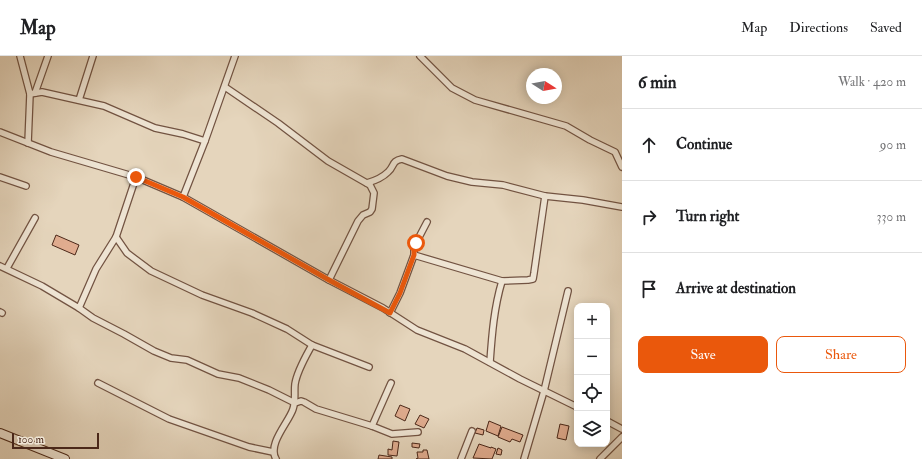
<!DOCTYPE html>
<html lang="en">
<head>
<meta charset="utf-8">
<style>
  body { margin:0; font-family:"IM FELL Double Pica",serif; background:#f6f6f6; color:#202124 }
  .controls { position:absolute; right:12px; bottom:12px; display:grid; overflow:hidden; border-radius:8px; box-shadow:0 2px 10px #0003 }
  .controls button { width:36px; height:36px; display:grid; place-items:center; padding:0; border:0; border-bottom:1px solid #e0e0e0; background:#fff; color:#202124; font:20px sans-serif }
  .compass { position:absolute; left:526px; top:12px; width:36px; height:36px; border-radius:50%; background:#fff; box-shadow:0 2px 10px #0003; rotate:101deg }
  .scale { position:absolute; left:12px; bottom:10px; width:87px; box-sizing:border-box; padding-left:4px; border:2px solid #4b2819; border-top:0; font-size:11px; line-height:14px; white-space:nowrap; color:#4b2819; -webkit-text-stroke:3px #eee4d3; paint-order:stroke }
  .stop { position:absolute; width:12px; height:12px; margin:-9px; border:3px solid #ea580c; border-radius:50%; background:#fff }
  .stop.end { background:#ea580c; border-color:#fff; box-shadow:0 1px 4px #0008 }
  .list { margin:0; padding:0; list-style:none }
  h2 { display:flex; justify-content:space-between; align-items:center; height:52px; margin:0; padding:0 16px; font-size:17px }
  h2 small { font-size:13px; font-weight:400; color:#757577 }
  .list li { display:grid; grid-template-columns:26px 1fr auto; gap:12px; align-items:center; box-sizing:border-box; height:72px; padding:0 16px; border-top:1px solid #e0e0e0 }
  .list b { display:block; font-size:15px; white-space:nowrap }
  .list em { font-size:13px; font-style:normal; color:#757577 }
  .actions { display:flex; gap:8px; padding:12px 16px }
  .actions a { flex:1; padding:9px 0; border:1px solid #ea580c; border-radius:8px; text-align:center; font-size:14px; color:#ea580c }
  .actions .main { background:#ea580c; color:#fff }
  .icon { flex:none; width:22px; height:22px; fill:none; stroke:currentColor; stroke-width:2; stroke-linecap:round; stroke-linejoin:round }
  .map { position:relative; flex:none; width:622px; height:403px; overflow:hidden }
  header { display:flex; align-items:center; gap:24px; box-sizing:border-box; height:56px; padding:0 20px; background:#fff; border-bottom:1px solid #e0e0e0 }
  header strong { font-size:19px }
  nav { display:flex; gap:22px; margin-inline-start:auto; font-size:14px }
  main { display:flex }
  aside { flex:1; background:#fff }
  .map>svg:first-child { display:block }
  .building { fill:#e0ac8f; stroke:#4b2819 }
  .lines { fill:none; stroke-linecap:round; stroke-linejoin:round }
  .minor-casing { stroke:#725342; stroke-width:8 }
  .secondary-casing { stroke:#4b2819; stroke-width:10 }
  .minor { stroke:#eee4d3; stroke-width:5.5 }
  .secondary { stroke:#eee4d3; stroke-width:8 }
  .route { stroke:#ea580c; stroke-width:5 }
</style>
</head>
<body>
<header>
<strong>Map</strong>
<nav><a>Map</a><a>Directions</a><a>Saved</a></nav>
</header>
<main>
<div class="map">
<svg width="622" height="403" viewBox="0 0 622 403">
  <rect width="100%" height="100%" fill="#e5d5bc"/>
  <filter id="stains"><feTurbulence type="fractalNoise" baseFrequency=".005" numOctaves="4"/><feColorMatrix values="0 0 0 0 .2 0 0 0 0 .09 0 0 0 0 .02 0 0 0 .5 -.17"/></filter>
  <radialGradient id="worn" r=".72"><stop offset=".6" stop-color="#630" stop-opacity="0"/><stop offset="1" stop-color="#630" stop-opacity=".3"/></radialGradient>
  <g class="building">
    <polygon points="56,179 79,189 75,199 52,189"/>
    <polygon points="400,349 410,353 405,365 395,360"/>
    <polygon points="420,359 429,363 424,372 415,368"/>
    <polygon points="489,365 501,370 498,380 486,375"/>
    <polygon points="560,368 569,370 566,384 557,382"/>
    <polygon points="502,371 523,379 520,386 512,383 510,386 498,381"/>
    <polygon points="477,372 484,374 483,379 475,377"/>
    <polygon points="393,385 399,386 397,400 388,399 388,393 392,394"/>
    <polygon points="412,387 420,388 419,392 412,391"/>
    <polygon points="479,388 491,392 491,391 496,393 492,403 473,402"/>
    <polygon points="498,392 502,394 501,399 496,398"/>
    <polygon points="423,394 427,394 429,403 416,403 418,402 417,396 423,396"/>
    <polygon points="379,399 392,401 392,403 378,403"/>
  </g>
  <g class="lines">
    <g class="minor-casing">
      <g id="minor">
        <polyline points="20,0 30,38 28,87"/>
        <polyline points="420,0 452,32 475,44 566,70 590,84 615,96 622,111"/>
        <polyline points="225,31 278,67 328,105 370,129 374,137 372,153 370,156 363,159 358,165 329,224"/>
        <polyline points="35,37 48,0"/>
        <polyline points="30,38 42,36 104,50 155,72 183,78 205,85"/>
        <polyline points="79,44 93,0"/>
        <polyline points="0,76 51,96 136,121 183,141 329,224 383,252 417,274 465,293 520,323 577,351"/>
        <polyline points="0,121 26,130"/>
        <path d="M 367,127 C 374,125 383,121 388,116 C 395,110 391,105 402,103 L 447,120 L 472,126 L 503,129 L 545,140 L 583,144 L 622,151"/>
        <polyline points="183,141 205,85 235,0"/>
        <polyline points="116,181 127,197 151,215 202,239 252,257 287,273 312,289 369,311"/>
        <polyline points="414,199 502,225 528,224 533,223 534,217 545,140"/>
        <polyline points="0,210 42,230 79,252 96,213 116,181 136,121"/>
        <polyline points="7,212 35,162"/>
        <polyline points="79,252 93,262 124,278 154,295 171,302 187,304 218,318 239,322 269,334 295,347 301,345 304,346 316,353 372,370 392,378 418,376"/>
        <polyline points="0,256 2,257"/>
        <polyline points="390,257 400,237 414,199 414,191 416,187 427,166"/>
        <path d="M 490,306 C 492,278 494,252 502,225"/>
        <polyline points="98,327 169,363 249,391 273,396"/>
        <polyline points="607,365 622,373"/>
        <polyline points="372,370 391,327"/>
        <path d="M 276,403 C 267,388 289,366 293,353 C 296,344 294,336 295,328 C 297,315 306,300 312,289"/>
        <polyline points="461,403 472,375"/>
        <polyline points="524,403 544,335 568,235"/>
        <polyline points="600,403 622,381"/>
      </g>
    </g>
    <g class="secondary-casing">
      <polyline id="secondary" points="0,377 65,403"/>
    </g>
    <use href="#minor" class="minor"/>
    <use href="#secondary" class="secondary"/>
  </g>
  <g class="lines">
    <polyline class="route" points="136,121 183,141 329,224 390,257 400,237 414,199 414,191 416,187"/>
  </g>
  <rect width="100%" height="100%" filter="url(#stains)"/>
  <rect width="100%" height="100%" fill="url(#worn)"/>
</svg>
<div class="controls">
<button>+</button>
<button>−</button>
<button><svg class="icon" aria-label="locate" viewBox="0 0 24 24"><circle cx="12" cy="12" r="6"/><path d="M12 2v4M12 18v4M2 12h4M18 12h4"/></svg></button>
<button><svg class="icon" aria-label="layers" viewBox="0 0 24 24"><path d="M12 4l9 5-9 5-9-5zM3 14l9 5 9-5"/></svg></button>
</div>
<svg class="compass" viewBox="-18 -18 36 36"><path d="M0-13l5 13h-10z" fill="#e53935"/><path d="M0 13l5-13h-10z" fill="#757577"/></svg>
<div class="scale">100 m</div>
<div class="stop" style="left:416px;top:187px"></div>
<div class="stop end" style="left:136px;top:121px"></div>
</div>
<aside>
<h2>6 min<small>Walk · 420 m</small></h2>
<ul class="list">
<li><svg class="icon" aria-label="ahead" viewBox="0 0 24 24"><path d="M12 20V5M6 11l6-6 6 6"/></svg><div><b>Continue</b></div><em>90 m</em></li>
<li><svg class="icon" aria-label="right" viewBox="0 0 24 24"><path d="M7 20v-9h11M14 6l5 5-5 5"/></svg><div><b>Turn right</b></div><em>330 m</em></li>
<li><svg class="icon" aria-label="arrive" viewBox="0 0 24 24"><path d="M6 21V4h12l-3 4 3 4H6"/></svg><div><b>Arrive at destination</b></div></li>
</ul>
<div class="actions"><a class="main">Save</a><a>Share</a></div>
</aside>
</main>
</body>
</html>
